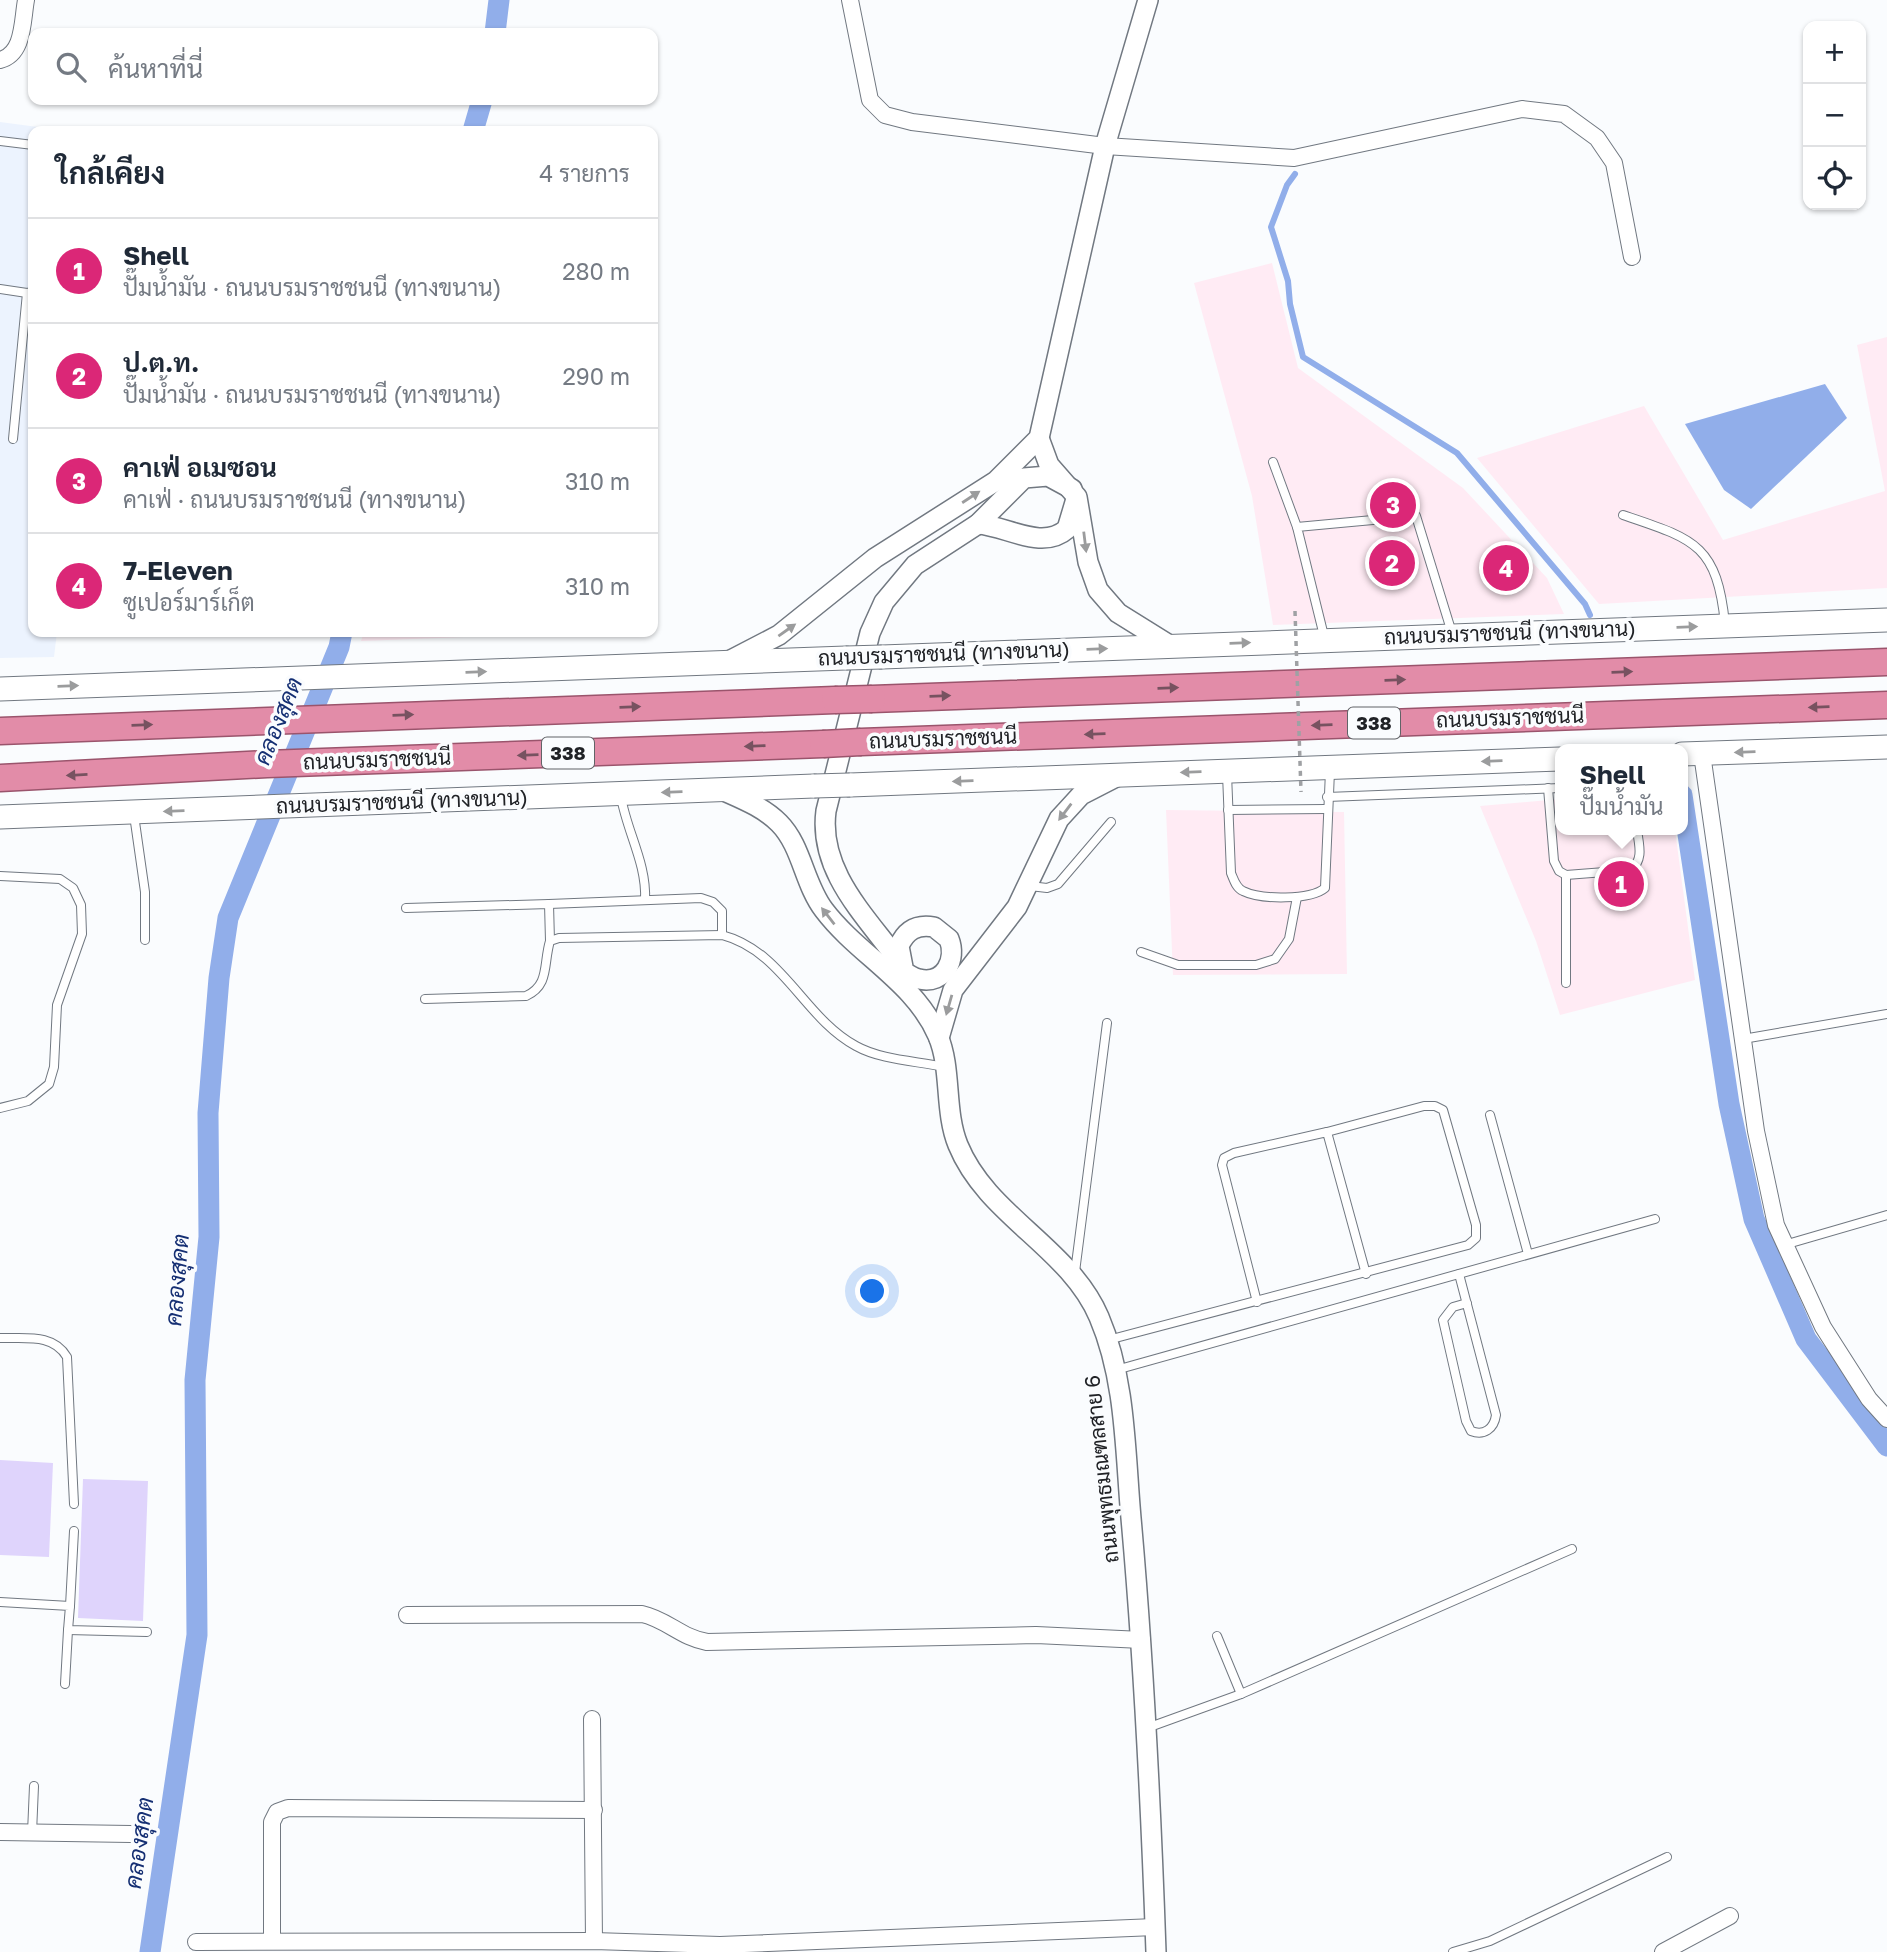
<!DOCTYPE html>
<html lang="th">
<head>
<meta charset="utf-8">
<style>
  body { margin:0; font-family:"Golos Text",Sarabun,sans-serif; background:#f6f6f7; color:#1f2937 }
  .controls { position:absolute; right:21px; top:21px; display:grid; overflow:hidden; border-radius:14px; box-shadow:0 2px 5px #0004 }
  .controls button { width:63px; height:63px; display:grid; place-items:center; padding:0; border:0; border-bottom:2px solid #e0e1e3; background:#fff; color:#1f2937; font:35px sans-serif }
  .you { position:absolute; left:873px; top:1292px; width:24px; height:24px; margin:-18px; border:5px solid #fff; border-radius:50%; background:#1a73e8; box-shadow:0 0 0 10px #1a73e833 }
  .badge { display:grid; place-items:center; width:46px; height:46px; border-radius:50%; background:#db2777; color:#fff; font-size:23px; font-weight:700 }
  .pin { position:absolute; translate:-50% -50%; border:4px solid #fff; box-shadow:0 2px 7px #0006 }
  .popup { position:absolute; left:1555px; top:744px; width:133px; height:91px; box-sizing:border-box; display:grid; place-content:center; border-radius:14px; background:#fff; filter:drop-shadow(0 2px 5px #0005); font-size:23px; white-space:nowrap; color:#747a83 }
  .popup b { font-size:26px; color:#1f2937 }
  .popup::after { content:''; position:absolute; left:50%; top:100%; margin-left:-14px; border:14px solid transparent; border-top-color:#fff }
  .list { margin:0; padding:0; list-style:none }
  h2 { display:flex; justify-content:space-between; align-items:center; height:91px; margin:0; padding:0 28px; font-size:30px }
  h2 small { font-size:23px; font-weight:400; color:#747a83 }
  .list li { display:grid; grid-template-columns:46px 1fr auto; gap:21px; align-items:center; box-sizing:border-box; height:105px; padding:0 28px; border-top:2px solid #e0e1e3 }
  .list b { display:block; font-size:26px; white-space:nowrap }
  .list p { margin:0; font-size:23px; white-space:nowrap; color:#747a83 }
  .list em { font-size:23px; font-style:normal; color:#747a83 }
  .icon { flex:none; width:38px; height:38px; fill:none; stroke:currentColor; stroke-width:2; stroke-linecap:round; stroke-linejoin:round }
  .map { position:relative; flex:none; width:1887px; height:1952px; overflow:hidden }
  .search { position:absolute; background:#fff; box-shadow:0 2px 5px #0004; left:28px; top:28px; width:630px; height:77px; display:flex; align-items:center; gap:18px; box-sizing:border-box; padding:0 24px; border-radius:14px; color:#747a83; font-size:26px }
  .panel { position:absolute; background:#fff; box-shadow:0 2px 5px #0004; left:28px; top:126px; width:630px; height:511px; border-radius:14px }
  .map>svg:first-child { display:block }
  .commercial { fill:#ffebf4 }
  .built { fill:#ecf3fe }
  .water { fill:#91aeea }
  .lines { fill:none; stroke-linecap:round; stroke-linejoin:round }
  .stream { stroke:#91aeea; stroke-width:6 }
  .canal { stroke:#91aeea; stroke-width:21 }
  .building { fill:#dfd4fc }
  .service-casing { stroke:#717881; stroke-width:10 }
  .minor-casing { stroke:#717881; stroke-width:18 }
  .tertiary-casing { stroke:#717881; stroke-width:22 }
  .secondary-casing { stroke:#717881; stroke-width:25 }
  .trunk-casing { stroke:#9a546c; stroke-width:29 }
  .service { stroke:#fff; stroke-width:8 }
  .minor { stroke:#fff; stroke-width:16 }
  .tertiary { stroke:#fff; stroke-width:19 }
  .secondary { stroke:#fff; stroke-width:23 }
  .trunk { stroke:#e28ca8; stroke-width:26 }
  .secondary-bridge-casing { stroke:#717881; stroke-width:25; stroke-linecap:butt }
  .trunk-bridge-casing { stroke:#9a546c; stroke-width:29; stroke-linecap:butt }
  .path-bridge { stroke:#9fa1a4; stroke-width:3.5; stroke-dasharray:5 5; stroke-linecap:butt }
  .secondary-bridge { stroke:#fff; stroke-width:23 }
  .trunk-bridge { stroke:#e28ca8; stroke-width:26 }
  .oneway { fill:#9b9c9d }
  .oneway2 { fill:#775260 }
  .labels { text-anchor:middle; stroke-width:7; stroke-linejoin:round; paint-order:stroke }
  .shield { fill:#fafcfe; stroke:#616367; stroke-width:2 }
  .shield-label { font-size:19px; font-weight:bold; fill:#202226 }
  .street-label { font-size:21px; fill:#202226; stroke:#fafcfe }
  .water-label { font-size:23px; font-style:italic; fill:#152f73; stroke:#fafcfe }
</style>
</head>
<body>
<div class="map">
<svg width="1887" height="1952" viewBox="0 0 1887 1952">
  <rect width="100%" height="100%" fill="#fafcfe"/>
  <g class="commercial">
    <polygon points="1272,263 1298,368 1463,488 1547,578 1564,614 1273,625 1252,496 1194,283"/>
    <polygon points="1887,337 1887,588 1599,604 1477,458 1644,406 1723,540 1885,491 1857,345"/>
    <polygon points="364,632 598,632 361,641"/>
    <polygon points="1560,799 1560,830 1675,830 1695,980 1560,1015 1536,941 1480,806"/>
    <polygon points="1166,810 1344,812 1347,974 1173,975"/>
  </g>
  <polygon class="built" points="0,122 68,131 33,131 33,632 57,632 54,657 0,658"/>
  <polygon class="water" points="1825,384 1847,418 1751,509 1724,490 1685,424"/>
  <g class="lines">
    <polyline class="stream" points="1295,174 1287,185 1271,227 1288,281 1290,304 1303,357 1457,453 1585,604 1590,615"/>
    <g class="canal">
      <polyline points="495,33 499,0"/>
      <polyline points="473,131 482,100"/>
      <polyline points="1682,795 1729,1104 1754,1219 1806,1339 1887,1446"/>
      <polyline points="150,1952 197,1635 195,1380 209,1237 208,1113 219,978 228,918 339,647 342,632"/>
    </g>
  </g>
  <g class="building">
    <polygon points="0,1460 53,1463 49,1557 0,1555"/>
    <polygon points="83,1479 148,1481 143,1621 78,1618"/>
  </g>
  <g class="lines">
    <g class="service-casing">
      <g id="service">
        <polyline points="0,141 33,145"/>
        <polyline points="0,289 27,293"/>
        <polyline points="13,439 27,293 33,292"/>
        <polyline points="1273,462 1297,527"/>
        <path d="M 1623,515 C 1694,539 1717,544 1725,624"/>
        <polyline points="1325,640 1297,527 1416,516 1452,633"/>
        <path d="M 1227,774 L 1231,873 C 1234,880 1236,888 1243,891 C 1261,900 1311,900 1325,888 L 1330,771"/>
        <path d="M 1548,788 L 1554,861 L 1559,871 L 1566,875 L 1631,870 C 1644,859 1639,845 1637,830"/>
        <path d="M 621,797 C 627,832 647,864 645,900"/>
        <polyline points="1327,797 1560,788"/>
        <polyline points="1228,810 1326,809"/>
        <polyline points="134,815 145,892 145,940"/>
        <polyline points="0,876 60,879 73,888 81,905 82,934 57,1005 54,1067 49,1084 28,1101 0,1108"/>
        <polyline points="1030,886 1047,888 1058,884 1111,822"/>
        <polyline points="549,904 701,898 713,902 722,911 722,935"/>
        <polyline points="406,908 549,904 550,941"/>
        <polyline points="1141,952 1178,965 1256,965 1275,959 1289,939 1297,897"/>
        <polyline points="1566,983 1566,875"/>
        <path d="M 425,999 L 526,996 C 550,985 543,964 550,941 L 559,938 L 722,935 C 783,951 804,1018 856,1046 C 881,1060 917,1061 944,1067"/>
        <polyline points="1743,1039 1887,1014"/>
        <polyline points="1490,1115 1528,1254"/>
        <polyline points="1784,1245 1887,1215"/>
        <polyline points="1075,1272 1107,1023"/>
        <path d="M 1459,1274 L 1496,1415 C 1494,1429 1484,1436 1471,1431 L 1466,1421 L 1443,1320 L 1453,1307 L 1467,1303"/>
        <polyline points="1257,1302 1222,1165 1224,1158 1234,1153 1327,1132 1366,1274"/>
        <path d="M 0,1338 C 25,1339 53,1333 67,1357 L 74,1504"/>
        <polyline points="1108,1340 1468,1245 1476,1238 1476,1225 1443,1110 1435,1106 1424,1106 1327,1132"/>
        <polyline points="1116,1370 1655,1219"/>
        <polyline points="0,1602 70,1606 68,1630 147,1632"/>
        <polyline points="70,1606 74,1531"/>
        <polyline points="1217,1636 1241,1694"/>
        <polyline points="65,1684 68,1630"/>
        <polyline points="1147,1728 1241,1694 1572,1549"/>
        <polyline points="32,1833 34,1786"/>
        <polyline points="1453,1952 1490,1941 1667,1857"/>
      </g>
    </g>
    <g class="minor-casing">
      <g id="minor">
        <polyline points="850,0 870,100 885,115 912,122 1105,146 1294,158 1522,109 1564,114 1597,138 1614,163 1632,257"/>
        <path d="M 0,60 C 24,54 22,22 26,0"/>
        <polyline points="1702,754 1756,1131 1776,1225 1823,1327 1869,1399 1887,1419"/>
        <path d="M 407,1615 L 642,1614 C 666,1619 682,1638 707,1642 L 1036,1635 L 1142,1640"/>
        <polyline points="592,1719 594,1941"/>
        <polyline points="0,1832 131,1834"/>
        <polyline points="272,1941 272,1822 277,1812 288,1808 594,1810"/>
        <polyline points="196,1942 594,1941 720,1945 1155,1927"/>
        <polyline points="1663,1952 1730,1916"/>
      </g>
    </g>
    <g class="tertiary-casing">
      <g id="tertiary">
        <polyline points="1039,438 1049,465 1077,497 1088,562 1098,590 1118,613 1171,646"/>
        <path d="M 978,524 C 1007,526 1042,551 1067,529 L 1076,499"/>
        <polyline points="729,661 779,635 875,558 996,481 1039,438 1105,146 1148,0"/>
        <path d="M 722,790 C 742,799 763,807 779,823 C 802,846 804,884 824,910 C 858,955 915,982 938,1036 C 952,1069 944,1111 958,1145 C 987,1216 1069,1247 1099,1317 C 1126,1380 1125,1451 1131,1518 C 1144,1663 1151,1807 1156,1952"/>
        <path d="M 889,962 C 899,967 909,977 919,979 C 945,985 957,959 949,939 L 934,927 C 917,924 906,930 899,946 L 903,967"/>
        <path d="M 900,963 C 867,917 818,872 826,811 L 870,633 L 884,602 L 915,565 L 978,524 L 1024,478 L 1048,476 L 1072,489"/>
        <polyline points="939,1038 953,990 1017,907 1059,819 1081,795 1116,777"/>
      </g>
    </g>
    <g class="secondary-casing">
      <g id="secondary">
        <polyline points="882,657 1887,620"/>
        <polyline points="0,689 846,658"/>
        <polyline points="1682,754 1887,747"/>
        <polyline points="850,785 1560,759"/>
        <polyline points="0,817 814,786"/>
      </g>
    </g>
    <g class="trunk-casing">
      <g id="trunk">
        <polyline points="872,699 1887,662"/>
        <polyline points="0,731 835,700"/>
        <polyline points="861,742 1887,705"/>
        <polyline points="0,778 267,764 823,744"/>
      </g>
    </g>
    <use href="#service" class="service"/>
    <use href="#minor" class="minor"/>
    <use href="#tertiary" class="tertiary"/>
    <use href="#secondary" class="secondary"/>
    <use href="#trunk" class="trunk"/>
    <g class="secondary-bridge-casing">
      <g id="secondary-bridge">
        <polyline points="846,658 882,657"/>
        <polyline points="814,786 850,785"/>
      </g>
    </g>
    <g class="trunk-bridge-casing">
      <g id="trunk-bridge">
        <polyline points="835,700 872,699"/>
        <polyline points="823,744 861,742"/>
      </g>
    </g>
    <polyline class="path-bridge" points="1295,611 1301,792"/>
    <use href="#secondary-bridge" class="secondary-bridge"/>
    <use href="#trunk-bridge" class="trunk-bridge"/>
  </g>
  <defs><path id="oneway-solid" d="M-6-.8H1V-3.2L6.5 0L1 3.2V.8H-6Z" transform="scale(1.75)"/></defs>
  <g class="oneway">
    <use href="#oneway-solid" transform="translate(971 497) rotate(-33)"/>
    <use href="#oneway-solid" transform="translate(1085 542) rotate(83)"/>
    <use href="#oneway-solid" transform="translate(1687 627) rotate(-2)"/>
    <use href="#oneway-solid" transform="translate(787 630) rotate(-35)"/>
    <use href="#oneway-solid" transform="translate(1240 643) rotate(-2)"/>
    <use href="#oneway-solid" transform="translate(1097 649) rotate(-2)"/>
    <use href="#oneway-solid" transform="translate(476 672) rotate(-2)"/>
    <use href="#oneway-solid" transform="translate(68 686) rotate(-2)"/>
    <use href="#oneway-solid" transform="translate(1745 752) rotate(178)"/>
    <use href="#oneway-solid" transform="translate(1492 761) rotate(178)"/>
    <use href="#oneway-solid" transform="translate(1191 772) rotate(178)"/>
    <use href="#oneway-solid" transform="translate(963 781) rotate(178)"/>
    <use href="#oneway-solid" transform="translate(672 792) rotate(178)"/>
    <use href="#oneway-solid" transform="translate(174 811) rotate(178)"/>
    <use href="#oneway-solid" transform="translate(1065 812) rotate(127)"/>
    <use href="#oneway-solid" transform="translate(828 916) rotate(-128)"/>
    <use href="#oneway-solid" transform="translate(949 1005) rotate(106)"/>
  </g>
  <g class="oneway2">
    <use href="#oneway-solid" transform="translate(1622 672) rotate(-2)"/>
    <use href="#oneway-solid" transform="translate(1395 680) rotate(-2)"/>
    <use href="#oneway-solid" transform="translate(1168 688) rotate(-2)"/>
    <use href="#oneway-solid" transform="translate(940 696) rotate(-2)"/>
    <use href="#oneway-solid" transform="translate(630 707) rotate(-2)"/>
    <use href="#oneway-solid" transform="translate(1819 707) rotate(178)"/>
    <use href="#oneway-solid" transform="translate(403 715) rotate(-2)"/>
    <use href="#oneway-solid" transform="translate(142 725) rotate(-2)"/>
    <use href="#oneway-solid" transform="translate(1322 725) rotate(178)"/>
    <use href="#oneway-solid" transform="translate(1095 734) rotate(178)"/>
    <use href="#oneway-solid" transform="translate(755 746) rotate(178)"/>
    <use href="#oneway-solid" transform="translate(528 755) rotate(178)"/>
    <use href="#oneway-solid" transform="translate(77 775) rotate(177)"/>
  </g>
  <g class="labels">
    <g class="shield">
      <rect x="1348" y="707.5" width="52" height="31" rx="5"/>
      <rect x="542" y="737.5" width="52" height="31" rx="5"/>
    </g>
    <g class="shield-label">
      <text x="1374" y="730">338</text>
      <text x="568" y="760">338</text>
    </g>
    <g class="street-label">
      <text transform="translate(1510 633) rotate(-2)" y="7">ถนนบรมราชชนนี (ทางขนาน)</text>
      <text transform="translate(944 654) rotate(-2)" y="7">ถนนบรมราชชนนี (ทางขนาน)</text>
      <text transform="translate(1510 718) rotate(-2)" y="7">ถนนบรมราชชนนี</text>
      <text transform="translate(943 739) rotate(-2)" y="7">ถนนบรมราชชนนี</text>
      <text transform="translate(377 760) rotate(-2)" y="7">ถนนบรมราชชนนี</text>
      <text transform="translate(402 802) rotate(-2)" y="7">ถนนบรมราชชนนี (ทางขนาน)</text>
      <text transform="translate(1102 1469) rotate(-96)" y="7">ถนนพุทธมณฑลสาย 6</text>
    </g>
    <g class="water-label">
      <text transform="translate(278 721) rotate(-68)" y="8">คลองสุคต</text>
      <text transform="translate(177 1280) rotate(-85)" y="8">คลองสุคต</text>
      <text transform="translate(139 1843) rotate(-82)" y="8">คลองสุคต</text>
    </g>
  </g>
</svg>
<div class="controls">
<button>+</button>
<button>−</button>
<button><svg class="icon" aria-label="locate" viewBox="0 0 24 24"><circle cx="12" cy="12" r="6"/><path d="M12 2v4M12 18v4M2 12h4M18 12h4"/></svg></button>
</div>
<div class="you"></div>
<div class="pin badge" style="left:1621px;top:884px">1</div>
<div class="popup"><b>Shell</b>ปั๊มน้ำมัน</div>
<div class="pin badge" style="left:1392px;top:563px">2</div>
<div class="pin badge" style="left:1393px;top:505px">3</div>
<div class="pin badge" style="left:1506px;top:568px">4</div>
<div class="search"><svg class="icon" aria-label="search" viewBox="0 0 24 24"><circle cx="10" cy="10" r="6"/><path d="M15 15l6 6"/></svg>ค้นหาที่นี่</div>
<section class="panel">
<h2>ใกล้เคียง<small>4 รายการ</small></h2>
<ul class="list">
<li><span class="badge">1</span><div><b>Shell</b><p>ปั๊มน้ำมัน · ถนนบรมราชชนนี (ทางขนาน)</p></div><em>280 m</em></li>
<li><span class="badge">2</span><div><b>ป.ต.ท.</b><p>ปั๊มน้ำมัน · ถนนบรมราชชนนี (ทางขนาน)</p></div><em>290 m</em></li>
<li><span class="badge">3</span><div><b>คาเฟ่ อเมซอน</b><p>คาเฟ่ · ถนนบรมราชชนนี (ทางขนาน)</p></div><em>310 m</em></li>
<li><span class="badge">4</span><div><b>7-Eleven</b><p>ซูเปอร์มาร์เก็ต</p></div><em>310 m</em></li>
</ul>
</section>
</div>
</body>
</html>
